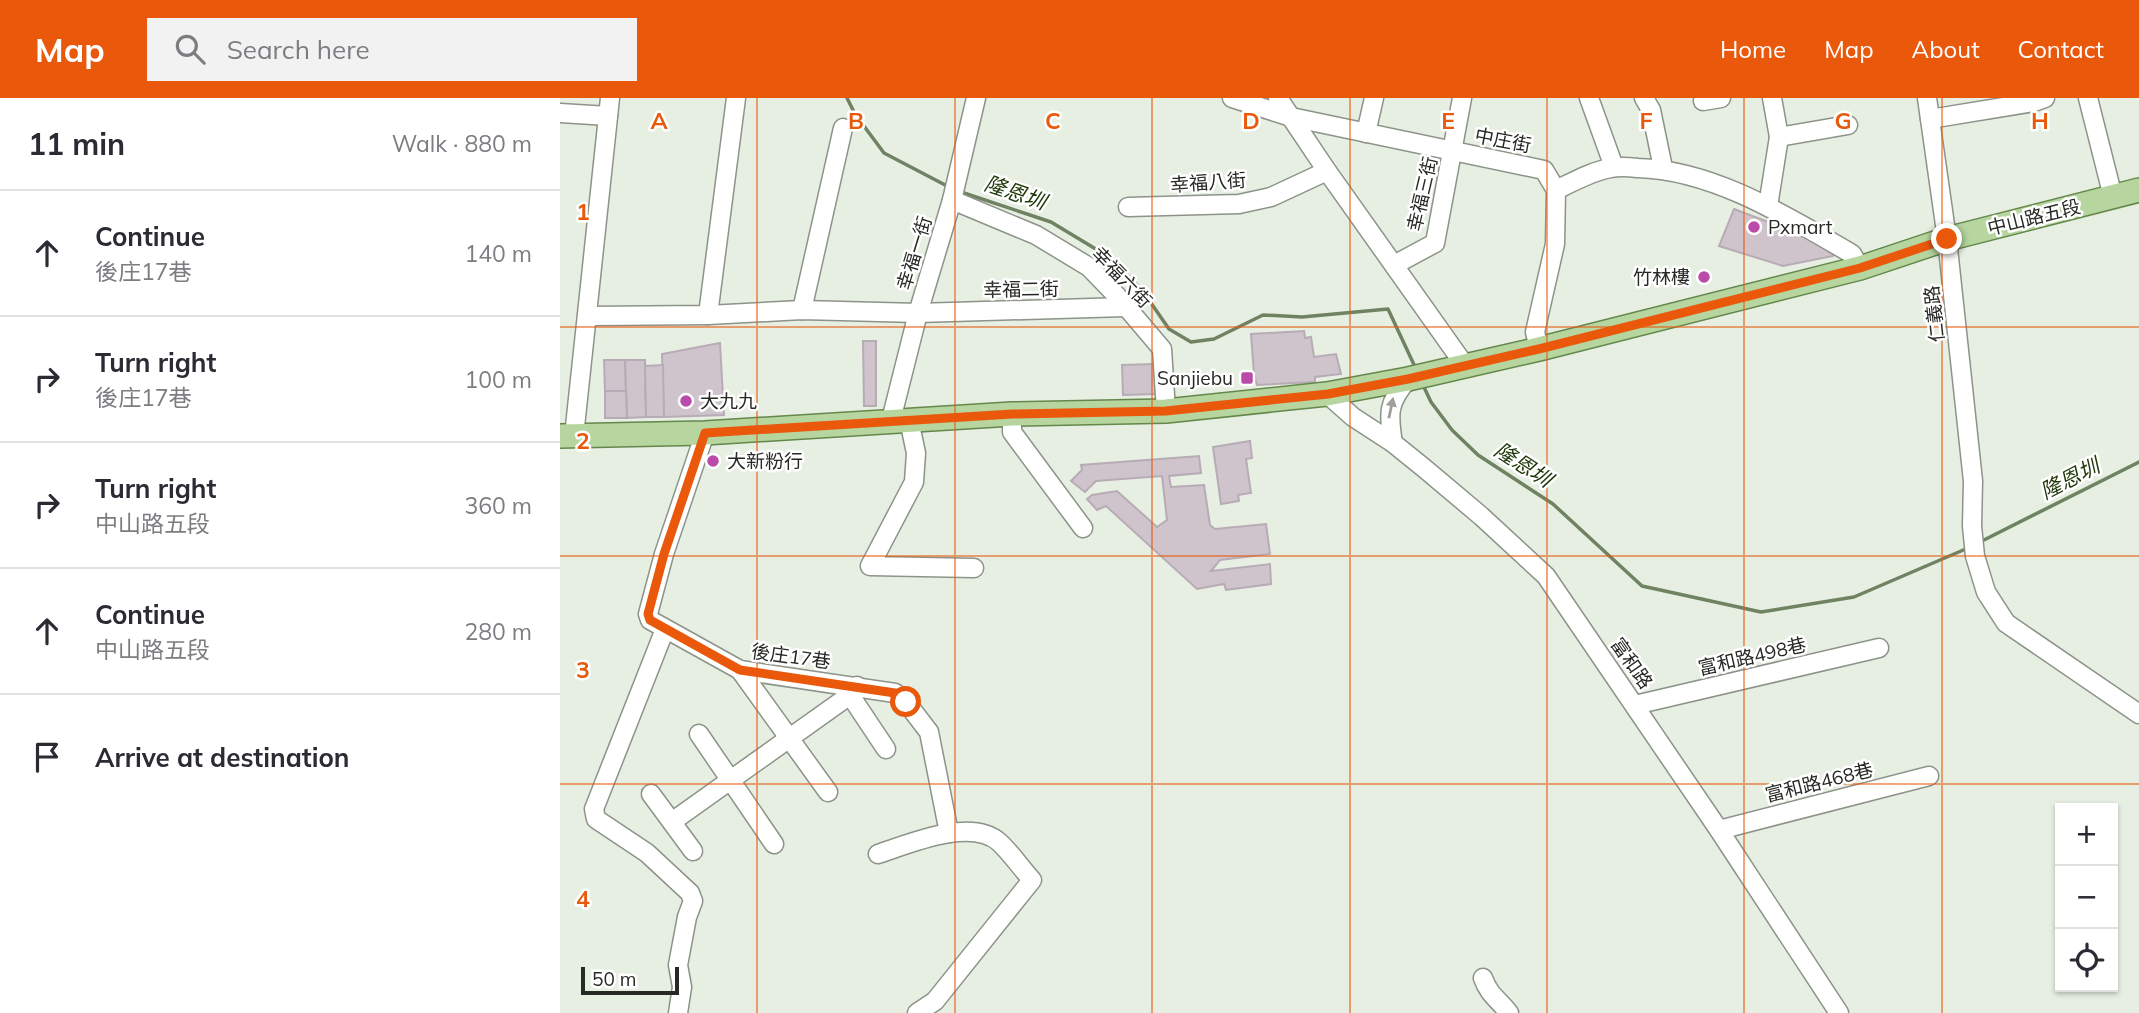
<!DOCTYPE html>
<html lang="en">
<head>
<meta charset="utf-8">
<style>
  body { margin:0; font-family:Mulish,"Noto Sans TC",sans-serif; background:#f2f2f3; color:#2b2b33 }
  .controls { position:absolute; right:21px; bottom:21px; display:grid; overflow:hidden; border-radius:0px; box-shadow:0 2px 5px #0004 }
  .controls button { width:63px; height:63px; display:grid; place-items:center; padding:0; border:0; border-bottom:2px solid #e1e1e2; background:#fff; color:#2b2b33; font:35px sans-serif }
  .scale { position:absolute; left:21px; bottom:18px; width:98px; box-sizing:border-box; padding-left:7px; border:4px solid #272925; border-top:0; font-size:19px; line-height:24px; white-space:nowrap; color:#272925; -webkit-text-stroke:5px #fff; paint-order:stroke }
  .stop { position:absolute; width:21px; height:21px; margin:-16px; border:5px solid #ea580c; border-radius:50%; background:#fff }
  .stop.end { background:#ea580c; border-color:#fff; box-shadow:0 2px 7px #0008 }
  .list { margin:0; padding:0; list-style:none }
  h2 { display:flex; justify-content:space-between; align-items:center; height:91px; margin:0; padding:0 28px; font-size:30px }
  h2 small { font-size:23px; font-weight:400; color:#7c7c81 }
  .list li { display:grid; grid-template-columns:46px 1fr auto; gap:21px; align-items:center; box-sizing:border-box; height:126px; padding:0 28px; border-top:2px solid #e1e1e2 }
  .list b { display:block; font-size:26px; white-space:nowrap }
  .list p { margin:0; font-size:23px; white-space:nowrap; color:#7c7c81 }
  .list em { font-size:23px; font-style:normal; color:#7c7c81 }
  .icon { flex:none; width:38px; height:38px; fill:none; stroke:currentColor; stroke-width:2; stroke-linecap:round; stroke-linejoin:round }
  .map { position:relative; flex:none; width:1579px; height:915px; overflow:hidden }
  header { display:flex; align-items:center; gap:42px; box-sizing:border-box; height:98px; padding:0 35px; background:#ea580c; color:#fff }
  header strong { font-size:33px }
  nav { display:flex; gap:38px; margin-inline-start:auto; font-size:24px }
  .search { width:490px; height:63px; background:#f2f2f3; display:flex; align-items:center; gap:18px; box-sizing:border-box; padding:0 24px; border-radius:0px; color:#7c7c81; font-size:26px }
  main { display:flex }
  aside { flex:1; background:#fff }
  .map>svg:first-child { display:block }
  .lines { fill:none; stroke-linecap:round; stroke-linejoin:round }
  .stream { stroke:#6f8363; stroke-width:3.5 }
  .building { fill:#cfc3cc; stroke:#b7acb5; stroke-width:2 }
  .minor-casing { stroke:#8c9388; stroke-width:21 }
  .major-casing { stroke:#64874b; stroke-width:26 }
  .minor { stroke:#fff; stroke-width:18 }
  .major { stroke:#b6d59f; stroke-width:23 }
  .oneway { fill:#9e9f9d }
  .route { stroke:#ea580c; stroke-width:9 }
  .grid { fill:none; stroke:#e8590c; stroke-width:2; stroke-opacity:0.55 }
  .poi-dot { fill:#b94ba9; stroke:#fff; stroke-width:2.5 }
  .labels { text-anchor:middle; stroke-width:5; stroke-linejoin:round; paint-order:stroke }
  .street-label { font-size:19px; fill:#272925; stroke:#fff }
  .poi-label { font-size:19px; fill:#272925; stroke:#fff; text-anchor:start }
  .water-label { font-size:21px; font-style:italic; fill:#1f3808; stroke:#fff }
  .grid-label { font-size:23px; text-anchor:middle; font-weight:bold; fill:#e8590c; stroke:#fff; stroke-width:5; stroke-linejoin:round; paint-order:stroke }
</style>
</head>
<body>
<header>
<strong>Map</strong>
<div class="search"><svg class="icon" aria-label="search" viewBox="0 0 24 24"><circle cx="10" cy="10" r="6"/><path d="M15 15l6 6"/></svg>Search here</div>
<nav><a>Home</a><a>Map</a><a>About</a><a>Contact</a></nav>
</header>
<main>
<aside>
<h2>11 min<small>Walk · 880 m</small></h2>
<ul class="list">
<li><svg class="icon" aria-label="ahead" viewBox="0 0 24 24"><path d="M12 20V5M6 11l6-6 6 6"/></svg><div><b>Continue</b><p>後庄17巷</p></div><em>140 m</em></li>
<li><svg class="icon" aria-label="right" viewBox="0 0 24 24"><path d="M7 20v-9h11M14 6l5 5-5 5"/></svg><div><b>Turn right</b><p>後庄17巷</p></div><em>100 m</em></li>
<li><svg class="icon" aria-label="right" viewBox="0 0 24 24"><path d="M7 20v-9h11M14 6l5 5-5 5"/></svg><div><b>Turn right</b><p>中山路五段</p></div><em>360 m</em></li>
<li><svg class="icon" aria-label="ahead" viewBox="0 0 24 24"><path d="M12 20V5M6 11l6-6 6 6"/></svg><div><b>Continue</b><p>中山路五段</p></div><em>280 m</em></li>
<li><svg class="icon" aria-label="arrive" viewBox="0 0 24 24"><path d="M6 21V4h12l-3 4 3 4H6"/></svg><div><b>Arrive at destination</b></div></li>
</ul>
</aside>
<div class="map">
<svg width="1579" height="915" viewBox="0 0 1579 915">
  <rect width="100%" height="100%" fill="#e7eee2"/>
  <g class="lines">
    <g class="stream">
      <polyline points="287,0 295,16 324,55 389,89"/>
      <polyline points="404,95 491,124 549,159 582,192 609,231 631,244 654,241 703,217 742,219 828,211 856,271"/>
      <polyline points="862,285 871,304 892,332 918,357 993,406 1082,488 1201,514 1294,499 1408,450"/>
      <polyline points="1418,445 1579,364"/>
    </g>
  </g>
  <g class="building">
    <polygon points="1174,111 1272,148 1273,158 1223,168 1159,148"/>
    <polygon points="744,233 745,240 751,239 754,259 776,256 781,276 755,279 755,284 697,287 694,276 691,236"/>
    <polygon points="303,243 316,243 316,308 304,308"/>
    <polygon points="160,245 164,317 104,319 102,256"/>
    <polygon points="44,262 65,262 66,293 45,293"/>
    <polygon points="65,262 85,262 86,319 67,320"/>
    <polygon points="595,266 597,296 563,297 562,267"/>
    <polygon points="103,267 104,319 86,319 85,268"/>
    <polygon points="45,293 66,293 67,320 45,320"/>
    <polygon points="690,343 692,360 686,361 691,395 678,397 679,403 661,406 653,349"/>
    <polygon points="639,358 641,375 609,378 611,389 644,387 650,427 655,431 706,426 710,456 660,462 651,473 710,466 711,486 666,492 664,486 637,491 546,408 537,412 527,401 532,397 557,393 597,429 607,422 602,378 536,383 525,394 511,383 522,372 521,367"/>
  </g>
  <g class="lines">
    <g class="minor-casing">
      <g id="minor">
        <polyline points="672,0 731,19 984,72 996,92 995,146 975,234 979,251"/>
        <polyline points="718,0 767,73 906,269"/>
        <polyline points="1029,0 1054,69"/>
        <polyline points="1084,0 1091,12 1103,70"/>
        <polyline points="1367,0 1387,141 1413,383 1412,428 1415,458 1426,494 1446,525 1579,616"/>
        <polyline points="1528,0 1553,99"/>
        <polyline points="1143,3 1161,0"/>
        <polyline points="0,15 48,18"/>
        <polyline points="1370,21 1474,4 1485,0"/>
        <polyline points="806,35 814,0"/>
        <polyline points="1219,39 1288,27"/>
        <path d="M 996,92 C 1013,84 1032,73 1051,70 C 1060,68 1069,69 1078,70 C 1154,72 1228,119 1292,156 L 1300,170"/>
        <polyline points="392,102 476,137 529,169 557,198 602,251 606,313"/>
        <polyline points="1208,108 1219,39 1212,0"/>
        <polyline points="568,109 679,106 711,99 767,73"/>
        <polyline points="834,167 875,145 902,0"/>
        <polyline points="242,212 283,30"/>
        <polyline points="148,217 176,0"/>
        <polyline points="28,218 148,217 242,212 358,215 565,209"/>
        <polyline points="767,296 793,319 833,345 864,370 921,418 986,478 1159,732 1279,915"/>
        <polyline points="452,316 452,334 523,430"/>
        <polyline points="331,322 358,215 392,102 416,0"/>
        <polyline points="349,322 356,355 354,384 310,468 414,470"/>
        <polyline points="145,335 104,456 88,516 90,522 180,572 335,595 346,604 369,634 389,735"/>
        <polyline points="14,338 50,0"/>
        <path d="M 833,345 C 828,315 828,304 848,281"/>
        <polyline points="105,531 34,711 36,721 87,755 130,795 133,803 127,819 118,867 122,889 118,915"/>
        <polyline points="180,572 268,694"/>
        <polyline points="290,597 326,651"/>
        <polyline points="1075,607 1319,550"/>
        <polyline points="139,636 214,746"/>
        <polyline points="91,696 133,753"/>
        <polyline points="113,723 290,597 297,588"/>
        <polyline points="1159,732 1369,678"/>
        <path d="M 318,756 C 349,746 411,719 439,744 C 451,755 461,770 472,782 L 375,903 L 357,915"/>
        <path d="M 923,880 C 929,897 938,901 949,915"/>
      </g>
    </g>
    <g class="major-casing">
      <polyline id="major" points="0,338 145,335 452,316 606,313 767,296 848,281 979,251 1300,170 1387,141 1579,92"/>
    </g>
    <use href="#minor" class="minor"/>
    <use href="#major" class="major"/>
  </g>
  <defs><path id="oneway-solid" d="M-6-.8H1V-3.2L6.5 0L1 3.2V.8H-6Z" transform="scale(1.75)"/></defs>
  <use class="oneway" href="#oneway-solid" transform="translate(831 310) rotate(-78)"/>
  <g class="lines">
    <polyline class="route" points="346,604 335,595 180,572 90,522 88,516 104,456 145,335 452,316 606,313 768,296 848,281 979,251 1300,170 1387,141"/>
  </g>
  <path class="grid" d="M 197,0 L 197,915M 395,0 L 395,915M 592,0 L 592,915M 790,0 L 790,915M 987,0 L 987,915M 1184,0 L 1184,915M 1382,0 L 1382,915M 0,229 L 1579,229M 0,458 L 1579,458M 0,686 L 1579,686"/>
  <g class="poi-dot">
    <circle cx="1194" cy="129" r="7"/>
    <circle cx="1144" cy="179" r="7"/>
    <rect x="680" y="273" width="14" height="14" rx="3.5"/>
    <circle cx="126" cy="303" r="7"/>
    <circle cx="153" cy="363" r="7"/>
  </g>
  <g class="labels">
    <g class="street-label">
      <text transform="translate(943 42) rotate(11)" y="7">中庄街</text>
      <text transform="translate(648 84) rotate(-4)" y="7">幸福八街</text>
      <text transform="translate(862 96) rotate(-77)" y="7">幸福三街</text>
      <text transform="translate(1474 119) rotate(-14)" y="7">中山路五段</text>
      <text transform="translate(354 155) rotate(-73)" y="7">幸福一街</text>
      <text transform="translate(562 179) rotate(46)" y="7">幸福六街</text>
      <text transform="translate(461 191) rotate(-1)" y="7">幸福二街</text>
      <text transform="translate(1374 216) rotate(-96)" y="7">仁義路</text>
      <text transform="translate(231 558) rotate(8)" y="7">後庄17巷</text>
      <text transform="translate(1192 558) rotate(-13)" y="7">富和路498巷</text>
      <text transform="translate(1072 565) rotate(55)" y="7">富和路</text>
      <text transform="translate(1259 684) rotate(-14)" y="7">富和路468巷</text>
    </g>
    <g class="poi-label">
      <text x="1208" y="136">Pxmart</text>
      <text x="1130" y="186" text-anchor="end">竹林樓</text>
      <text x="673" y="287" text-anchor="end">Sanjiebu</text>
      <text x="140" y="310">大九九</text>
      <text x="167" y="370">大新粉行</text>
    </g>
    <g class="water-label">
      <text transform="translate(455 95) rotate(19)" y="7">隆恩圳</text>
      <text transform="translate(963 367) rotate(33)" y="7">隆恩圳</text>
      <text transform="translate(1510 381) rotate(-27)" y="7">隆恩圳</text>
    </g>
  </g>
  <g class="grid-label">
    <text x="99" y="31">A</text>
    <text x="296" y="31">B</text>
    <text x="493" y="31">C</text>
    <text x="691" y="31">D</text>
    <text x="888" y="31">E</text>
    <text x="1086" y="31">F</text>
    <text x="1283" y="31">G</text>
    <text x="1480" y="31">H</text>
    <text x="23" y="122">1</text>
    <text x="23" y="351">2</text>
    <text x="23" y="580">3</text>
    <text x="23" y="809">4</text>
  </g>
</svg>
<div class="controls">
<button>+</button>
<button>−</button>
<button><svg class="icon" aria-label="locate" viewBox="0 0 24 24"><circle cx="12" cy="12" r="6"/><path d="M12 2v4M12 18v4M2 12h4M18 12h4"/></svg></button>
</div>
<div class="scale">50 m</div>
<div class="stop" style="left:346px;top:604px"></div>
<div class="stop end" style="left:1387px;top:141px"></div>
</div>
</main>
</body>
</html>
